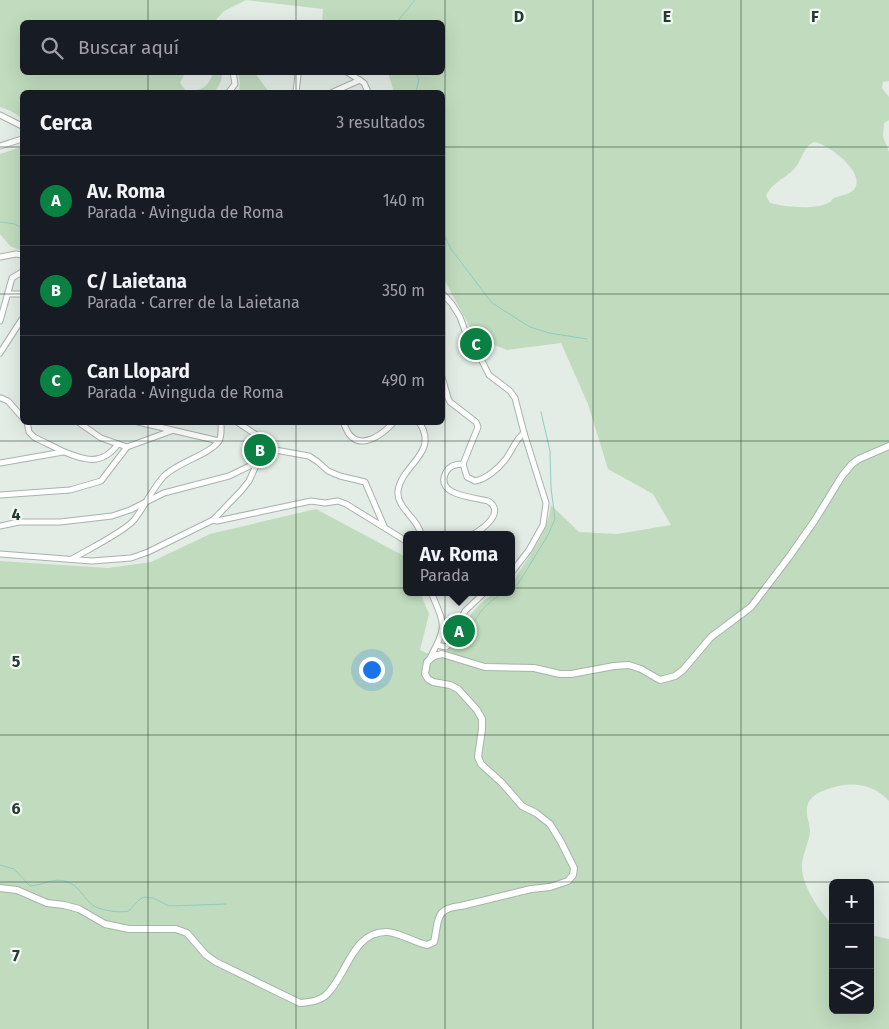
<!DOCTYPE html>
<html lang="es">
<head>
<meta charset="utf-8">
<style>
  body { margin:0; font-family:"Fira Sans",sans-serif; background:#20242c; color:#f1f3f6 }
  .controls { position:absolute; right:15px; bottom:15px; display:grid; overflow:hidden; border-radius:8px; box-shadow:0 5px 20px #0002 }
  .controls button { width:45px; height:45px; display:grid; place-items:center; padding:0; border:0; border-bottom:1px solid #363941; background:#171b24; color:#f1f3f6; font:25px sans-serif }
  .you { position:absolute; left:371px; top:669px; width:18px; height:18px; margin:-12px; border:4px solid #fff; border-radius:50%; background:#1a73e8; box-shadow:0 0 0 8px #1a73e833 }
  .badge { display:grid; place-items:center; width:32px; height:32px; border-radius:50%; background:#0b8043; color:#fff; font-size:16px; font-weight:700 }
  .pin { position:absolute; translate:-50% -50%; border:2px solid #fff; box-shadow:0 1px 5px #0006 }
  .popup { position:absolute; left:403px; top:531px; width:112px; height:65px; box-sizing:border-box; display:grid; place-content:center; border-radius:8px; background:#171b24; filter:drop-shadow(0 1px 4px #0005); font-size:16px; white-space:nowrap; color:#9ea1a6 }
  .popup b { font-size:19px; color:#f1f3f6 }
  .popup::after { content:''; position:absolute; left:50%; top:100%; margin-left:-10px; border:10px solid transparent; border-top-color:#171b24 }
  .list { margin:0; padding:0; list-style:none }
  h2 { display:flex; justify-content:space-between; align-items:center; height:65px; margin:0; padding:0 20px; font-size:21px }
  h2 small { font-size:16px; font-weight:400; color:#9ea1a6 }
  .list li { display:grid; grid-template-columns:32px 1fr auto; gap:15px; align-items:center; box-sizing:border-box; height:90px; padding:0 20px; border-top:1px solid #363941 }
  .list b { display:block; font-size:19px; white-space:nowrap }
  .list p { margin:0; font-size:16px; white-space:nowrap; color:#9ea1a6 }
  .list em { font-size:16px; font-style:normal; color:#9ea1a6 }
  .icon { flex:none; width:28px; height:28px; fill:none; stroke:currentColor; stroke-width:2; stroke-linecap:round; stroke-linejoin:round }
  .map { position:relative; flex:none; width:889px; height:1029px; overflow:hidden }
  .search { position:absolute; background:#171b24; box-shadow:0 5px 20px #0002; left:20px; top:20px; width:425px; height:55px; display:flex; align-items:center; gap:12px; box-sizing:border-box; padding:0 18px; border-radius:8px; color:#9ea1a6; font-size:19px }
  .panel { position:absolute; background:#171b24; box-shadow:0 5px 20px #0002; left:20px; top:90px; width:425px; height:335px; border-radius:8px }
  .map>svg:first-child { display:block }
  .green { fill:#c0dbbe; fill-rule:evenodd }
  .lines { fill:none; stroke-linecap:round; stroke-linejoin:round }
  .stream { stroke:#90ccc2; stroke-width:1 }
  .minor-casing { stroke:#a6b4aa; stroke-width:7 }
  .tertiary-casing { stroke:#a6b4aa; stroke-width:8 }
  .minor { stroke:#fff; stroke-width:5 }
  .tertiary { stroke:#fff; stroke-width:6 }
  .grid { fill:none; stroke:#243c2e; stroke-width:1; stroke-opacity:0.55 }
  .grid-label { font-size:16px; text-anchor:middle; font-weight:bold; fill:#243c2e; stroke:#f4f9f4; stroke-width:4.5; stroke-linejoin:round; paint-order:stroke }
</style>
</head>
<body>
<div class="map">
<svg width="889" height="1029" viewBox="0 0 889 1029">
  <rect width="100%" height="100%" fill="#e3ece5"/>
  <g class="green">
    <path d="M 0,0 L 889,0 L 889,81 L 883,82 L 882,88 L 889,97 L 889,120 L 884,123 L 883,137 L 889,152 L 889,801 C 872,782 848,781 825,790 C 819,792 810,797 808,804 C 804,813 810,822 810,831 C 809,843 803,853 802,864 C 800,883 820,913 833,925 L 833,1010 L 870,1010 L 870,935 L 889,939 L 889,1029 L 0,1029 L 0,561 L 108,568 L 151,562 L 210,534 L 316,509 L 404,556 L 406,562 L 406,592 L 420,592 L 429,614 L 420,650 L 438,658 L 444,657 C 454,639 475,601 496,593 C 500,591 507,592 512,592 C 512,578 523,568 530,555 C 540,539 549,524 551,505 L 579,532 L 617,534 L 671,525 L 653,494 L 608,469 L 588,404 L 561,343 L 507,350 L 475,337 L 443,277 L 442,92 L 394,92 L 388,73 L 442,72 L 442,22 L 322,22 L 323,9 L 246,0 L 224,11 L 214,22 L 22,22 L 22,72 L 185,73 L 180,83 L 186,91 C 202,91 208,87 213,73 L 222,73 C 222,81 219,86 214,92 L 22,92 L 22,118 L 11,111 L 0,107 ZM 815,142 C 829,145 865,172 855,188 C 851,195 841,195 834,198 C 832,199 831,202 828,203 C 815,210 784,207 770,203 L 766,196 C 772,182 785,179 794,169 C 802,161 804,144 815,142 Z"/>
    <polygon points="238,73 255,73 269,92 239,92 240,83"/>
    <polygon points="22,147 22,251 10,246 0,234 0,154"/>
  </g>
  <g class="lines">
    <g class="stream">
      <polyline points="397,22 415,0"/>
      <polyline points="415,72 419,79 416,92"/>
      <polyline points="0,222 15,224 22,228"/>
      <polyline points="442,231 451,249 492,303 530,327 549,333 587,339"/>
      <polyline points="512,588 518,584 548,535 555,519 551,488 550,451 541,412"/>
      <path d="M 469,633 C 478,612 485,604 505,592"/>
      <path d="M 0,865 L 14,869 L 30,886 C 43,885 52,878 65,881 C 80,885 84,900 94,906 C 103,911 120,913 129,911 L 139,900 L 144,897 L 153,898 L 169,906 L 226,904"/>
    </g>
    <g class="minor-casing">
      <g id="minor">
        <polyline points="295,72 298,75 296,92"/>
        <polyline points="347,72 364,83 368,92"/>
        <polyline points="229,92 235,84 233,72"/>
        <polyline points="333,92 360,80"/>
        <polyline points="0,115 22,126"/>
        <polyline points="0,146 22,139"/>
        <polyline points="0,257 16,254 22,255"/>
        <polyline points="442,293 452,304 460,317 468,339 477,351 489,375 510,391 515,398 524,433 546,503 543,525 529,550 512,572"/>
        <polyline points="9,294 22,294"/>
        <polyline points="0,321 12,278 22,272"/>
        <polyline points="0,353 22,319"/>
        <path d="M 442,377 L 448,398 L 450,402 L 476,422 L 478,427 L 463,464 C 456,464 449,466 446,472 C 434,496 474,497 488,501 C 506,512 483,529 472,535"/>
        <polyline points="1,398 8,401 22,417"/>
        <path d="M 27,422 L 29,432 L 34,437 C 43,442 53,446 62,451 C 84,460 101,467 118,444"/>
        <polyline points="78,422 101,438 127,447 171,431"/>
        <polyline points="138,422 219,441"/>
        <polyline points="237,422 261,438 264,448"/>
        <path d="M 343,422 C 345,426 347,431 349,434 C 362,451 384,433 394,422"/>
        <path d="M 419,422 C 440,453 401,465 398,491 C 396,508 419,519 421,535"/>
        <polyline points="264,448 309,456 318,462 328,471 340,476 365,482 384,526"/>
        <polyline points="0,463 63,452"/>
        <path d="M 463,464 L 467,477 L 475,481 C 486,479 498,469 505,460 C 512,451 515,440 524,433"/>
        <polyline points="0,495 70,490 101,481 127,447"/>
        <polyline points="213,520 241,491 249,481 264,448"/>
        <polyline points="0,526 19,522 60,522 112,516 130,510 164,493 229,476 258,462"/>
        <polyline points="0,554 92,561 131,558 148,552 213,520 217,521 311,501 325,503 338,501 346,504 406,541"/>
        <path d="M 72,559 C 87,550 124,532 134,520 C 145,506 152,489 164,476 C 178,462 209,455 219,441 C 222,436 221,429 221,422"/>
        <polyline points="437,645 446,647 448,645 465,611 485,592"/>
        <path d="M 429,660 C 447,625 446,628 431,592"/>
      </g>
    </g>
    <g class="tertiary-casing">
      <path id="tertiary" d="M 0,888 L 17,890 L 47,903 L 64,905 L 79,909 L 105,924 L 129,929 L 176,929 L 187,933 L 206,955 L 216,962 L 300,1003 C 310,1002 321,1001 328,993 C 347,974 353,931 387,932 C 401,933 413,942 427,945 L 434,942 C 439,921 434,908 461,906 L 531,889 L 550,887 L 568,881 L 573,875 L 574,868 L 561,842 L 550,824 L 536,813 L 522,806 L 502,783 L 481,764 L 478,757 L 482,729 L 482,719 L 477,710 L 458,689 L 450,685 L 433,682 L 428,679 L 425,674 L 427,662 L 434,656 L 442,654 L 485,667 L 534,668 L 560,674 L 571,674 L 614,666 L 629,665 L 641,669 L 660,680 L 675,676 L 683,670 L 711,637 L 751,607 L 789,557 L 815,520 L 842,476 L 852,464 L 859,459 L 889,446"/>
    </g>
    <use href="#minor" class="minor"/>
    <use href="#tertiary" class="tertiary"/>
  </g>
  <path class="grid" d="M 148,0 L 148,22M 296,0 L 296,22M 445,0 L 445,1029M 593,0 L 593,1029M 741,0 L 741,1029M 148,72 L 148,92M 296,72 L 296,92M 0,147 L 22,147M 442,147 L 889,147M 0,294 L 22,294M 442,294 L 889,294M 148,422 L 148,1029M 296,422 L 296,1029M 0,441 L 889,441M 0,588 L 889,588M 0,735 L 889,735M 0,882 L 889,882"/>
  <g class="grid-label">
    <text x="519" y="22">D</text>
    <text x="667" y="22">E</text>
    <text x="815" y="22">F</text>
    <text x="16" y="520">4</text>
    <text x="16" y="667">5</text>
    <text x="16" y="814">6</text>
    <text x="16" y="961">7</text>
  </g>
</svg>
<div class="controls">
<button>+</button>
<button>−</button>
<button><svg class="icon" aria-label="layers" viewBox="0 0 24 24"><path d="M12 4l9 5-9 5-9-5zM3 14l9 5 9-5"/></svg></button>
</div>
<div class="you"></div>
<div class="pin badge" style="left:459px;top:631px">A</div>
<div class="popup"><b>Av. Roma</b>Parada</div>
<div class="pin badge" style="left:260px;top:450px">B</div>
<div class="pin badge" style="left:476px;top:344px">C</div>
<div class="search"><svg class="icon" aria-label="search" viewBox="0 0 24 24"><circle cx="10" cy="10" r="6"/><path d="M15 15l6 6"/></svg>Buscar aquí</div>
<section class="panel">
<h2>Cerca<small>3 resultados</small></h2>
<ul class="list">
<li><span class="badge">A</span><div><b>Av. Roma</b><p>Parada · Avinguda de Roma</p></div><em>140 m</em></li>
<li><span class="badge">B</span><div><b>C/ Laietana</b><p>Parada · Carrer de la Laietana</p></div><em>350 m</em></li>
<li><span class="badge">C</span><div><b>Can Llopard</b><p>Parada · Avinguda de Roma</p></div><em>490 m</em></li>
</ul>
</section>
</div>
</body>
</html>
